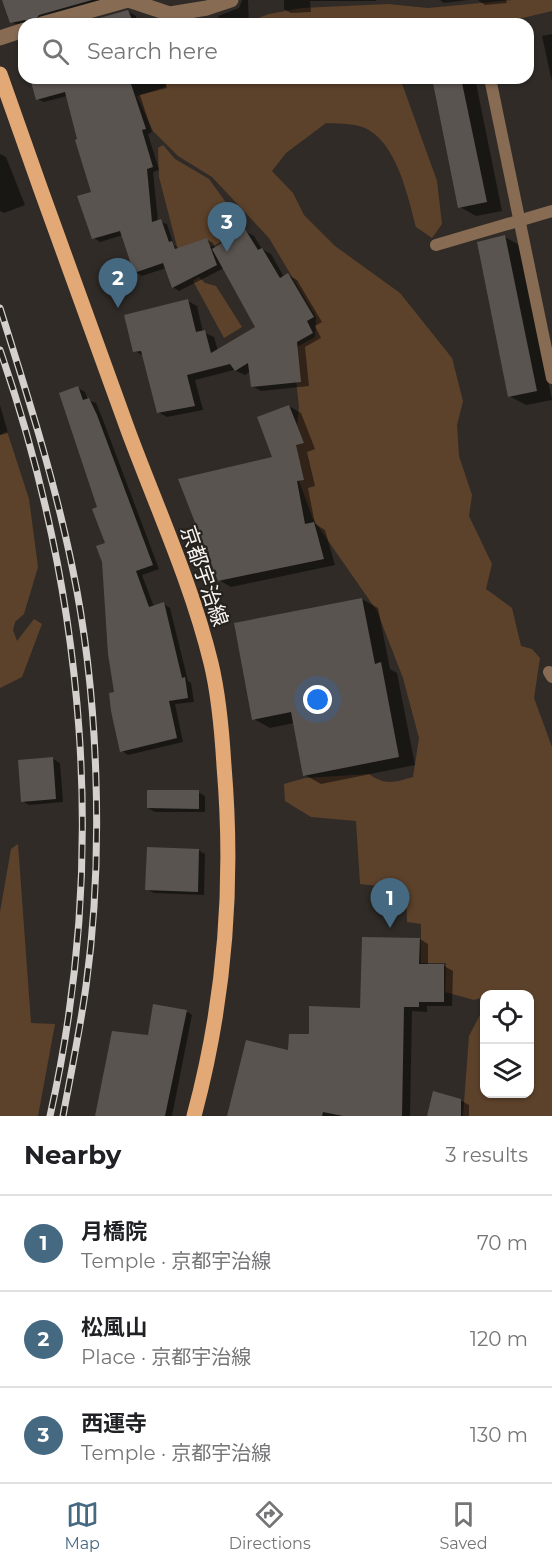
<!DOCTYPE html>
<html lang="en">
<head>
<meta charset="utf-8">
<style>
  body { margin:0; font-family:Montserrat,"Noto Sans JP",sans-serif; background:#f6f6f6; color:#202124 }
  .controls { position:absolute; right:18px; bottom:18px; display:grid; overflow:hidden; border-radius:12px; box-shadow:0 2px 4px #0004 }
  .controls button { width:54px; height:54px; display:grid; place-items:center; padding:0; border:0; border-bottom:2px solid #e0e0e0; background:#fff; color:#202124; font:30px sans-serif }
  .you { position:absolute; left:318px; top:700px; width:21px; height:21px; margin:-15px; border:4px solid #fff; border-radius:50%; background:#1a73e8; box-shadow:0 0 0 9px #1a73e833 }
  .badge { display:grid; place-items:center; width:39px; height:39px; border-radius:50%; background:#466982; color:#fff; font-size:20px; font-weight:700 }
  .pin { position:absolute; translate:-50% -50px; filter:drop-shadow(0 2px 3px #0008) }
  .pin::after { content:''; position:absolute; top:32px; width:21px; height:18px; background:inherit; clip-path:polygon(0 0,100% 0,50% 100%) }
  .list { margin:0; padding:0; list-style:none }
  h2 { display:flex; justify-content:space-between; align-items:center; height:78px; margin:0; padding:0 24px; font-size:26px }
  h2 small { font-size:20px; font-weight:400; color:#757577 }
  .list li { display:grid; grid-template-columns:39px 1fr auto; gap:18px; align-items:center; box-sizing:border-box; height:96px; padding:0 24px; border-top:2px solid #e0e0e0 }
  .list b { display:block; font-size:22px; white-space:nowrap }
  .list p { margin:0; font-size:20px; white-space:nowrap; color:#757577 }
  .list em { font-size:20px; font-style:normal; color:#757577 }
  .icon { flex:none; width:33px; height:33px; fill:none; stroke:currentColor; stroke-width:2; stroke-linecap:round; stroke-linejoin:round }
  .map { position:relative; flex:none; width:552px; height:1116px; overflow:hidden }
  .search { position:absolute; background:#fff; box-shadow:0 2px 4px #0004; left:18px; right:18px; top:18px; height:66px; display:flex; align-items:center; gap:15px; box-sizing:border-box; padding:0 21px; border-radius:18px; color:#757577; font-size:22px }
  .sheet { height:366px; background:#fff }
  nav { display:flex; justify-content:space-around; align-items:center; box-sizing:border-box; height:84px; border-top:2px solid #e0e0e0; background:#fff; font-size:16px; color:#757577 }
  nav a { display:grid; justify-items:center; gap:3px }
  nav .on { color:#466982 }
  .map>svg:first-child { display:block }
  .green { fill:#5d422b }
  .shadow { fill:#0007 }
  .building { fill:#5a5450 }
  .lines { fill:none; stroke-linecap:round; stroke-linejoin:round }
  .service { stroke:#876b53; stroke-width:12 }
  .minor { stroke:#876b53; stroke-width:15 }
  .primary { stroke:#e2a875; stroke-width:15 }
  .rail-casing { stroke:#d4d0cd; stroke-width:7 }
  .rail { stroke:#26221e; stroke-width:4.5; stroke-dasharray:14; stroke-linecap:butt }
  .labels { text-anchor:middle; stroke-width:4.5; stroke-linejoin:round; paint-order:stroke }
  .street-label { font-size:21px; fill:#f6f3f0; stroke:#26221e }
</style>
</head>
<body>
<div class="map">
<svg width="552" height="1116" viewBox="0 0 552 1116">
  <rect width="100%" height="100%" fill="#302b27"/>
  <g class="green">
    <polygon points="513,0 552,0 552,11 498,24 242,24 269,14 302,8 388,4 428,8"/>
    <path d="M 169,78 L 400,78 L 437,181 L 442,224 L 432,238 L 416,227 C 408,196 395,135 359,126 C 349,123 337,124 326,123 L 286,153 L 272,171 L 293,193 L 304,215 L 335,246 L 400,293 L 452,358 L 463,401 L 457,425 L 459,456 L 472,495 L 469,516 L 492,564 L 486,589 L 512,608 L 521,646 L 532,649 L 540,658 L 534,698 L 552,747 L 552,1116 L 463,1116 L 469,1036 L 484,1007 L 484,1094 L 530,1094 L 530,994 L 484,994 L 484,997 L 474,1000 L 445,992 L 446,963 L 421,963 L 421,924 L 407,922 L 406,889 L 360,884 L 356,821 L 311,817 L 285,801 L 284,784 L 305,778 L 369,774 C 385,786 395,782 413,777 L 419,738 L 403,678 L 377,611 L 313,519 L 293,465 L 299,407 L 296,380 L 288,352 L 315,337 L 316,317 L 269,238 L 212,177 L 178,156 L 153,131 L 137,96 L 165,87 Z"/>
    <polygon points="163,145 175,159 209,179 245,229 215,245 180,258 159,177 158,148"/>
    <polygon points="199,277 205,283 216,286 242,327 224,338 193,281"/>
    <polygon points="7,431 29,499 38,567 24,614 15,622 13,630 17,641 34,619 42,624 22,677 0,688 0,435"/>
    <polygon points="18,844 31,1023 55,1024 38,1116 0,1116 0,912 11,849"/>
  </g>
  <g class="shadow">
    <polygon points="3,0 111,0 41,24 19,26 12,22"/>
    <polygon points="242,0 248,0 249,24 221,24 218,16 239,8"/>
    <polygon points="284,0 376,0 376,1 310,1 311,12 291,13 284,9"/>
    <polygon points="440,0 468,0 444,3"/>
    <polygon points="506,0 507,3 485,5 478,0"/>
    <polygon points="129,12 136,16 138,24 86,24"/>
    <polygon points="552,34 552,82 542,36"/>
    <polygon points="34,78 164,78 167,88 140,95 152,132 148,134 159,170 153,172 158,221 167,224 174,245 179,249 206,239 213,243 215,249 245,231 254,236 262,249 271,254 284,277 288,275 297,280 322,322 315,326 321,338 305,347 309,386 261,391 252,386 251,371 245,375 234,370 195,380 203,410 167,417 158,412 145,357 135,351 188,301 197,306 203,332 214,337 218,351 257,328 224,268 179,291 173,287 166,268 142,276 136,272 123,235 100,242 94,238 93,193 67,96 44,102 37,99"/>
    <polygon points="434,78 475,78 502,211 476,216 460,207"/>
    <polygon points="0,154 6,157 25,205 4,213 0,211"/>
    <polygon points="505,237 521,246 552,400 526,405 509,396"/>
    <polygon points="78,388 85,392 88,400 96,403 103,420 159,569 142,575 154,607 164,604 170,608 188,681 191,683 194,702 175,704 183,742 128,755 122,751 106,544"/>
    <polygon points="0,405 8,433 0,435"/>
    <polygon points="289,406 301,413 315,449 307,452 315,486 308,488 315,524 325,530 335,565 231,587 219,580 274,458"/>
    <polygon points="362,599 378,608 390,669 397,673 415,765 321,784 305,775 294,723 270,728 254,719"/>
    <polygon points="53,759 60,763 63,802 29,805 22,801"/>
    <polygon points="198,792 205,796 205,812 155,812 148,808"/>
    <polygon points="198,850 205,854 204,895 154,893 147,889"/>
    <polygon points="420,939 428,944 428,966 444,966 453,971 452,1006 427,1006 427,1012 412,1011 410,1116 230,1116 290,1051 310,1035 362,1010"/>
    <polygon points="186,1011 192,1015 172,1116 96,1116 149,1037"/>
    <polygon points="460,1100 469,1105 469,1116 429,1116"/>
  </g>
  <g class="building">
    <polygon points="2,0 92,0 39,15 33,24 25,20 10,23"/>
    <polygon points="128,10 134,24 78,24"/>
    <polygon points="30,78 129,78 146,129 142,130 153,167 147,169 152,222 161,219 169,242 172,241 175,249 207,238 217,265 172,288 163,263 134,273 120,231 92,239 77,196 91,192 75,140 77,139 65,92 36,100"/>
    <polygon points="432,78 461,78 487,202 458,208"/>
    <polygon points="245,229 258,250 262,248 280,278 288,273 314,317 307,321 313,333 297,342 301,382 251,387 248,363 235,371 230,364 187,375 195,406 157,413 141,351 133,352 124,315 188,299 196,332 205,330 211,353 255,327 212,249"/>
    <polygon points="505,235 537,391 508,397 477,242"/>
    <polygon points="78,386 83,400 89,398 97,415 153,565 136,571 149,607 164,602 182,678 185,677 188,698 169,701 177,738 120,752 111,711 109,693 114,692 108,654 102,562 96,546 105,543 92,509 97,507 59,393"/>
    <polygon points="289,405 304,443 296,445 304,480 297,481 305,524 314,522 324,559 218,581 178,479 272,457 257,417"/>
    <polygon points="362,598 375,664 381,662 399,757 303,776 291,712 252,720 234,623"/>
    <polygon points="53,757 56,799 21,802 18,760"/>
    <polygon points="147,790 199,790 199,809 147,808"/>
    <polygon points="147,847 199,849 198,892 145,890"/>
    <polygon points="362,937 420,938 419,964 444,964 444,1002 419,1002 419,1007 404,1007 402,1116 343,1116 323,1112 322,1116 227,1116 246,1040 288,1050 289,1034 309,1034 309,1006 360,1008"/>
    <polygon points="153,1004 187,1010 165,1116 95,1116 112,1031 148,1035"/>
    <polygon points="433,1091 461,1099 461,1116 427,1116"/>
  </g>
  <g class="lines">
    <g class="service">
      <polyline points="490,78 552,378"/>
      <polyline points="436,245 552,211"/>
      <polyline points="549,672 552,677"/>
    </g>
    <g class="minor">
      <polyline points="128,0 170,14 207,8 231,0"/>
      <polyline points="42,24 128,0"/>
      <polyline points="0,38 24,30"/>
    </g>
    <path class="primary" d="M 0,74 C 42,194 85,313 129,433 C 157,508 192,585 211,663 C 219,696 222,732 224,766 C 234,884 225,1001 194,1116"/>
    <g class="rail-casing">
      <g id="rail">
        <path d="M 0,308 C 27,394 54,478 72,566 C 99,694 104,857 86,986 C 80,1030 71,1073 63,1116"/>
        <path d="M 0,350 C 86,597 108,860 50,1116"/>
      </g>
    </g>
    <use href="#rail" class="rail"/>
  </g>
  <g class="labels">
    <g class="street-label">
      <text transform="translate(204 576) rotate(71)" y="7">京都宇治線</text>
    </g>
  </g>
</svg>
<div class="controls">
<button><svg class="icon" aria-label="locate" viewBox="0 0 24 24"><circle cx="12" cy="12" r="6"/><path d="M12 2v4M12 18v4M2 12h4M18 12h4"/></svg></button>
<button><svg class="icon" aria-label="layers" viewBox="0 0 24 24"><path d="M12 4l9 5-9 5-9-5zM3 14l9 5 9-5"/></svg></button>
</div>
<div class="you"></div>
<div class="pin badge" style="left:390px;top:928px">1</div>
<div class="pin badge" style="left:118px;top:308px">2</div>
<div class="pin badge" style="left:227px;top:252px">3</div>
<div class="search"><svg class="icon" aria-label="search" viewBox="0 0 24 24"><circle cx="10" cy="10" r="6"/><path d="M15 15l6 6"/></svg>Search here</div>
</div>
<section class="sheet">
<h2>Nearby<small>3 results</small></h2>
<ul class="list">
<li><span class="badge">1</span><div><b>月橋院</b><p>Temple · 京都宇治線</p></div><em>70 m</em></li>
<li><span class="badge">2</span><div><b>松風山</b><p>Place · 京都宇治線</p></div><em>120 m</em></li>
<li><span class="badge">3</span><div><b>西運寺</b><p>Temple · 京都宇治線</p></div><em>130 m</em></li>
</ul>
</section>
<nav>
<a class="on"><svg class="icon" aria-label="map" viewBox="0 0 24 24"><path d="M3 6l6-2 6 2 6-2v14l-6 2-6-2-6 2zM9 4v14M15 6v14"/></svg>Map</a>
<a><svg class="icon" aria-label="directions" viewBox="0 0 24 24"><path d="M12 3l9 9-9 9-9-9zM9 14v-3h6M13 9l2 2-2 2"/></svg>Directions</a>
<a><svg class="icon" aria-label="saved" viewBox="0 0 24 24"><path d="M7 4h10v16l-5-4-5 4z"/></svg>Saved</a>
</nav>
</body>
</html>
